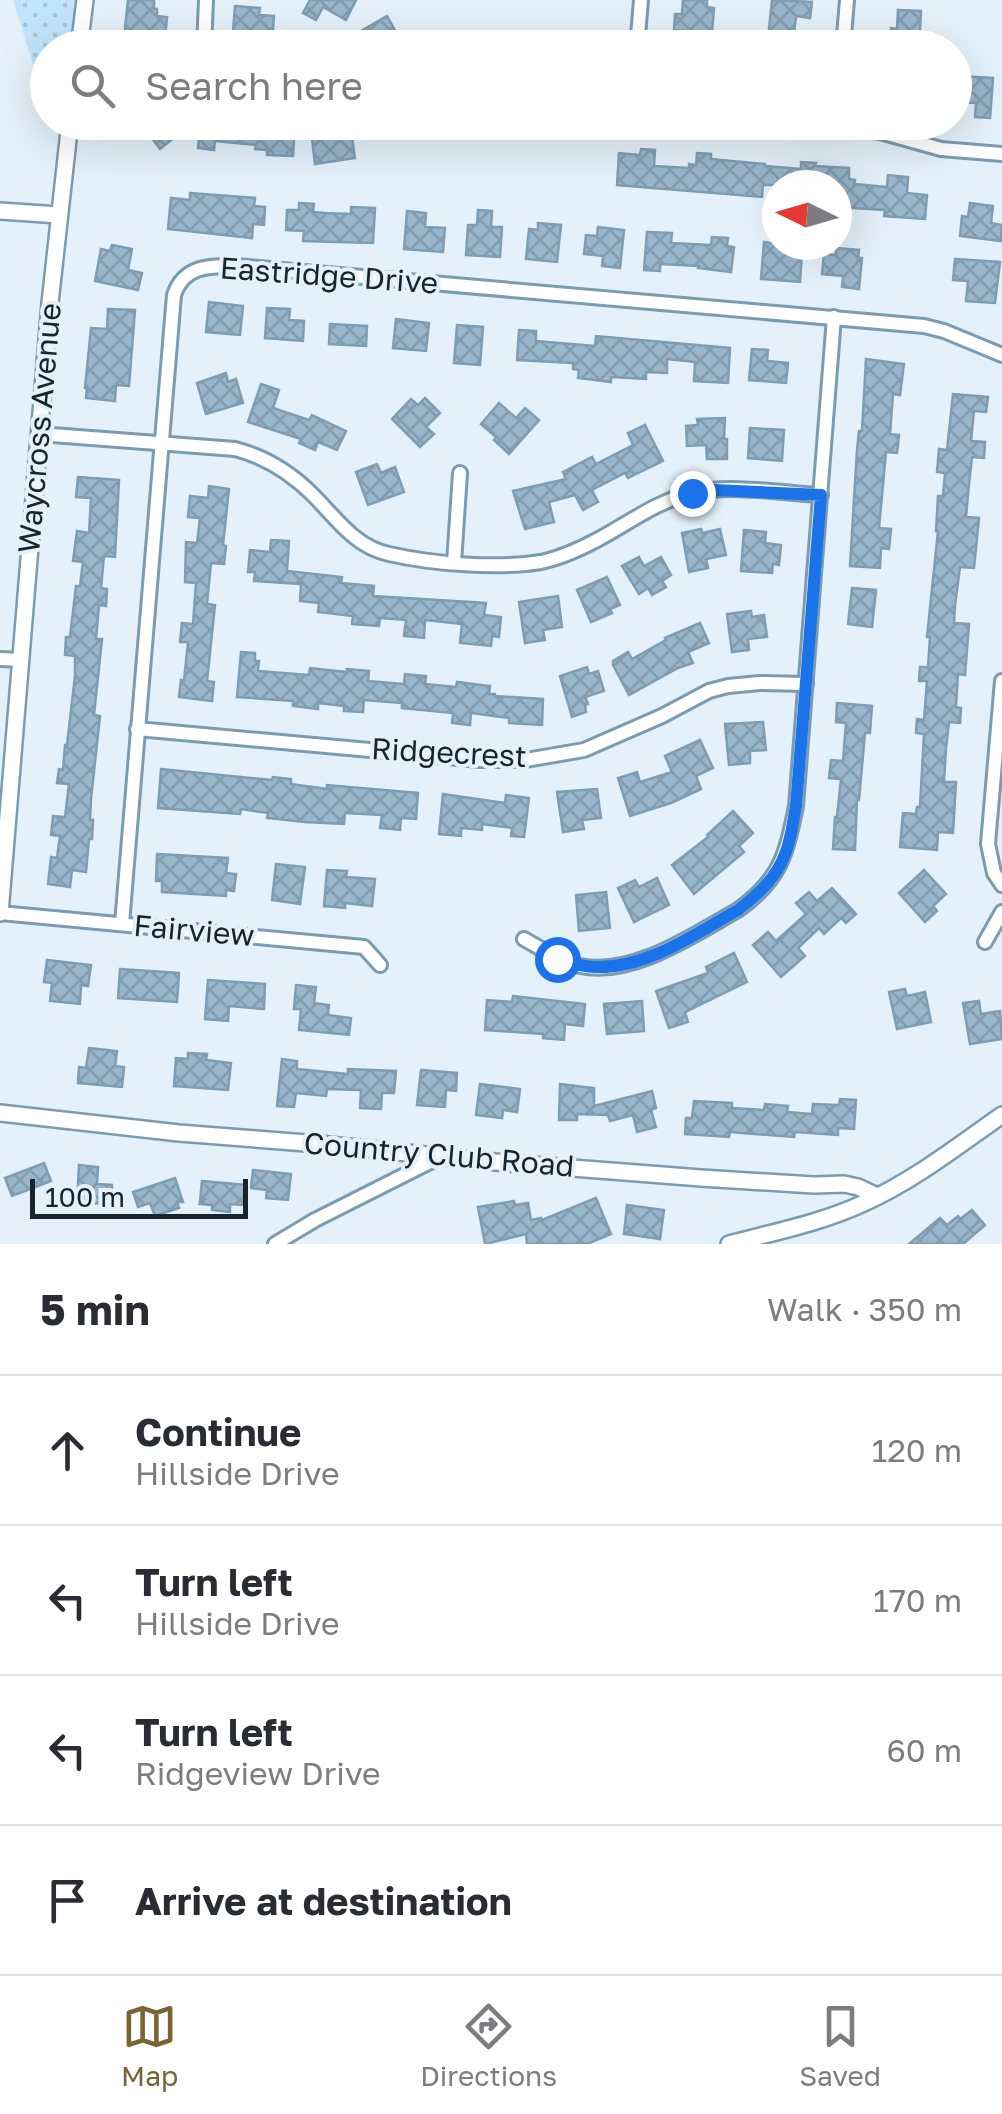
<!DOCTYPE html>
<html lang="en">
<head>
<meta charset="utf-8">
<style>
  body { margin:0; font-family:"Golos Text",sans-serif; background:#f2f2f3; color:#2b2b33 }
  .compass { position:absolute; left:762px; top:170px; width:90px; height:90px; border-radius:50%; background:#fff; box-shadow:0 10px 40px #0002; rotate:275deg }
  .scale { position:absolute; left:30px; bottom:25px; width:218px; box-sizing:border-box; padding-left:10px; border:5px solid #18242d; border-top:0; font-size:28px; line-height:35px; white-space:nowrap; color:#18242d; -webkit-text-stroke:8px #e4f1fa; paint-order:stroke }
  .stop { position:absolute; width:30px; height:30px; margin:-22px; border:8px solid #1a73e8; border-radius:50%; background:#fff }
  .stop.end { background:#1a73e8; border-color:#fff; box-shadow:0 2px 10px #0008 }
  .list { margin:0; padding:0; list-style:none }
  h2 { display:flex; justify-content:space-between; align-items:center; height:130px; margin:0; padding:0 40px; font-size:42px }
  h2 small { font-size:32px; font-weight:400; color:#7c7c81 }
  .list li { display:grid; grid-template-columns:65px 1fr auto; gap:30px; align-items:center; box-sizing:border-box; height:150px; padding:0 40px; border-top:2px solid #e1e1e2 }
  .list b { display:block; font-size:38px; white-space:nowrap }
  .list p { margin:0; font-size:32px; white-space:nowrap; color:#7c7c81 }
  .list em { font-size:32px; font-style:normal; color:#7c7c81 }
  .icon { flex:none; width:55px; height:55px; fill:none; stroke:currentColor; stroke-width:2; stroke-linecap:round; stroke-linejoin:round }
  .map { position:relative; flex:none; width:1002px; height:1244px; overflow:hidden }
  .search { position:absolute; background:#fff; box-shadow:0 10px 40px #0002; left:30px; right:30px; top:30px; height:110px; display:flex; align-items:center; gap:25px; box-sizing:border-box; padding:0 35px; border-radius:55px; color:#7c7c81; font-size:38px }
  .sheet { height:730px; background:#fff }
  nav { display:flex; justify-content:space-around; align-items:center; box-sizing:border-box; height:140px; border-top:2px solid #e1e1e2; background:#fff; font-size:28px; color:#7c7c81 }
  nav a { display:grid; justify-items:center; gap:5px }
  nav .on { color:#786533 }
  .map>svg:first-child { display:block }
  .grass { fill:url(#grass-dots) }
  .building { fill:url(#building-cross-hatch); stroke:#7f9db2; stroke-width:2.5 }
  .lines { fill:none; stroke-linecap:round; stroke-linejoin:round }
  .minor-casing { stroke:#7d9bb0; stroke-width:18 }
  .tertiary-casing { stroke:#7d9bb0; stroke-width:20 }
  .minor { stroke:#fff; stroke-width:12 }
  .tertiary { stroke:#fff; stroke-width:15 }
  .route { stroke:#1a73e8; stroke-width:12 }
  .labels { text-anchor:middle; stroke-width:8; stroke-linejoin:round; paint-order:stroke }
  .street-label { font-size:30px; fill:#18242d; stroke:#e4f1fa }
</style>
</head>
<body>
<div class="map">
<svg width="1002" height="1244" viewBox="0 0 1002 1244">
  <defs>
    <pattern id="grass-dots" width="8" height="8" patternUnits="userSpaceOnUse" patternTransform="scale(2.5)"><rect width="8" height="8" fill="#c1e3fc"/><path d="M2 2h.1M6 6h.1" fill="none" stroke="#a5c3d8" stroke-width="1.8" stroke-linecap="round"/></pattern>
    <pattern id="building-cross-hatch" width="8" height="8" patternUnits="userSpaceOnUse" patternTransform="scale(2.5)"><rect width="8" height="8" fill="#98b6cc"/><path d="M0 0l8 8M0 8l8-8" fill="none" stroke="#829cb0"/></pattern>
  </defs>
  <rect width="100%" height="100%" fill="#e4f1fa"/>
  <polygon class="grass" points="13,0 76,0 71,47 48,48 47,109"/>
  <g class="building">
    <polygon points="128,0 154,0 154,9 157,9 157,16 167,17 164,48 127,48 125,28"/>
    <polygon points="310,0 356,0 346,20 323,7 316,20 303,13"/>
    <polygon points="683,0 707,0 707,7 714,8 712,32 674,30 675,14 682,14"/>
    <polygon points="772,0 812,2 810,18 796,16 793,42 768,39"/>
    <polygon points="235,6 260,8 259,15 274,16 272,44 256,43 256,33 233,31"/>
    <polygon points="898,10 921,11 919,48 879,48 880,35 891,35 891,28 897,29"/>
    <polygon points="387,16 405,48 352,48 347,39"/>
    <polygon points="959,76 993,78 990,118 975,117 976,103 957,102"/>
    <polygon points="140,122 172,122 180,133 160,149"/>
    <polygon points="201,122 243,122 242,128 279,131 280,122 295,123 293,156 267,155 267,150 255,149 256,145 215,141 214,150 198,148"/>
    <polygon points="350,125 355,158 315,164 311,131"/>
    <polygon points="641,149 655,150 654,166 689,168 689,164 696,165 697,153 711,154 711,159 765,164 765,166 801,169 801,162 816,163 815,166 849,168 849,179 855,180 854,184 887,187 888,175 908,177 907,193 927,195 925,219 884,216 885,210 837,207 837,185 763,185 762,197 617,185 619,153 640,155"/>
    <polygon points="190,193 255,198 254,206 265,207 264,225 253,224 252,238 168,229 171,198 190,200"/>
    <polygon points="299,203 314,204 313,212 325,213 351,214 351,207 375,208 373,243 303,241 304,231 286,230 287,210 299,210"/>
    <polygon points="970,203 993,206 991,223 1002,225 1001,241 960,236 962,216 968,217"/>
    <polygon points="478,210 492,211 491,227 502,227 500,257 466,255 468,225 477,225"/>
    <polygon points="407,211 426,213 425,227 445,228 443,252 404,249"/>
    <polygon points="538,223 561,225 557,262 526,259 529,229 538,230"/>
    <polygon points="598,227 624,230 620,268 602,266 603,256 584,254 586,235 597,236"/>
    <polygon points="647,232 672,233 671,243 711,245 712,237 728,238 727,246 734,247 731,272 698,268 699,266 660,264 660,271 644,270"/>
    <polygon points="764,242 783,245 782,251 802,252 800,282 761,279"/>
    <polygon points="112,245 132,249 128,270 142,273 138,290 95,281 101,249 110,251"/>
    <polygon points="836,248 859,250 858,258 862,258 859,289 842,287 843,276 822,274 824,254 836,255"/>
    <polygon points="955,259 1000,262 995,303 966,301 968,281 953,280"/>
    <polygon points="209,302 243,306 240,335 206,332"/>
    <polygon points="267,308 290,309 289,320 304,321 303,341 265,338"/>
    <polygon points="108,309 135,310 129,386 116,385 115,401 86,398 87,389 85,388 91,328 107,329"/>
    <polygon points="396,319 429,323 426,351 393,348"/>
    <polygon points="330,324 367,326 366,346 329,344"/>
    <polygon points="457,325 483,327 480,365 454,363"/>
    <polygon points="519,330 536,331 536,341 595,346 596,336 730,348 728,383 694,381 695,362 667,359 667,373 646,372 646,379 611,377 611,382 578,378 579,370 573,369 573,363 517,360"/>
    <polygon points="752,349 768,350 767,361 788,363 786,383 749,380"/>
    <polygon points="866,359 904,364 900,395 893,394 890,434 899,435 897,453 886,452 879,528 891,529 889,549 881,548 880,568 850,566 857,450 859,431 862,431"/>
    <polygon points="226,373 228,382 236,379 243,403 206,414 197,383"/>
    <polygon points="261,384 279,390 273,408 309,420 312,415 346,431 337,450 318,442 315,450 299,443 301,439 248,422"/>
    <polygon points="953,394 988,397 986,412 974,411 971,441 985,442 984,458 972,457 969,484 966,517 979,518 974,568 960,567 955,605 954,623 969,624 965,675 958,674 956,707 961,708 960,723 949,722 946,748 944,782 956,782 953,833 938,832 937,850 900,847 903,813 916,814 917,807 920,807 924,734 916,733 917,719 924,720 927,681 919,681 920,667 928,667 930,637 927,637 938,531 936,531 938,496 943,496 945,473 937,472 939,449 947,450"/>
    <polygon points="425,398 440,413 426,427 434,434 420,447 392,419 411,399 418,405"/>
    <polygon points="499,403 516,418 525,408 539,420 509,454 494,440 496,437 481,424"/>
    <polygon points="725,418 724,439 727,439 727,459 707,459 706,445 687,446 686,426 698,425 697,419"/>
    <polygon points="645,425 663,461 628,478 625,473 592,490 598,502 583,510 575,495 549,502 554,522 525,529 513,491 566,479 563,472 592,457 596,464 633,445 628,433"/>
    <polygon points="750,428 784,430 782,461 748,458"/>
    <polygon points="377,464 381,473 395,467 404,492 368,505 356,472"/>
    <polygon points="78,477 119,480 115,557 104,556 101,588 107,589 106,606 99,605 96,639 102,639 94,715 100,716 91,799 90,820 93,820 92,839 89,839 86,872 72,870 70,887 48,884 51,857 57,858 60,836 51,835 53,816 65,817 69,784 57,783 59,769 63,770 65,745 67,745 75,676 75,656 65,655 66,637 70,637 76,586 80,586 83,562 73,561 77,531 89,533 91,498 76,497"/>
    <polygon points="209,486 229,489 223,545 226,546 224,564 211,563 207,604 215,605 207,681 214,682 212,701 179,697 181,680 184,681 188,642 180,642 182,623 193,624 196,583 185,582 186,542 197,543 200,518 188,517 190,496 208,498"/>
    <polygon points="701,529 702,533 720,529 726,555 706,559 708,568 689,572 682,533"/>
    <polygon points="744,530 766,532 765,543 781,545 779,565 773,564 772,573 741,571"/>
    <polygon points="271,540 289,541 287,571 342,577 341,583 374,586 373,596 486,603 484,615 501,617 499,637 492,636 491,646 460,643 462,624 425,620 424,638 404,636 406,620 380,618 379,626 352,624 353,616 318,612 319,603 300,601 301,584 254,581 255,572 248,572 250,550 270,552"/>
    <polygon points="639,557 644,566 661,557 671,575 662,581 666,587 652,595 648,588 639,594 622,566"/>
    <polygon points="607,577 620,605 610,609 612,613 591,622 577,590"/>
    <polygon points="852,588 876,590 872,627 848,624"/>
    <polygon points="558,596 562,627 543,630 545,640 525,643 519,602"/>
    <polygon points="751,611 752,617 764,615 767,637 748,639 749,650 732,652 727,614"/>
    <polygon points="700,623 709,643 688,652 693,663 678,668 629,695 613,665 613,661 628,652 632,659 666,640 665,638"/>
    <polygon points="241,652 255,653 255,661 259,661 258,671 309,675 310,668 347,672 347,669 369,671 368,681 404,684 405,674 426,676 425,684 456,687 457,682 490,686 489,694 495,694 495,696 543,699 542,725 509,723 509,718 471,713 470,725 452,723 453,713 402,708 402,703 364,700 363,712 344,711 344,706 318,703 318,709 293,706 293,701 237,697"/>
    <polygon points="587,667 589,674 598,671 604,691 585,697 588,704 585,705 586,712 572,717 560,676"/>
    <polygon points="837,703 872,706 870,733 865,733 859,800 857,800 855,850 833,849 835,817 837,817 841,779 829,778 831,760 843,761 846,723 836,722"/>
    <polygon points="763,722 766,750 750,751 750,763 729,765 725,724"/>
    <polygon points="700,740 713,768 696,776 701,789 671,803 630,816 618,778 637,772 640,782 672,772 665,756"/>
    <polygon points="161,769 272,780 273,777 291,779 291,784 327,789 327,785 418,793 416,819 401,818 400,830 380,828 382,815 345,813 344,824 305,822 267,818 268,813 241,809 240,814 158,808"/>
    <polygon points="597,789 601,818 582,820 584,829 563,832 557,792"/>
    <polygon points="443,794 505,803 506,795 529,798 524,837 511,836 512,828 482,824 482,830 461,828 461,836 439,834"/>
    <polygon points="733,811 753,833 739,846 744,852 694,894 672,865 708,837 707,835"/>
    <polygon points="157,854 228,858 226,873 236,874 234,891 226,890 226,896 162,892 162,881 156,881"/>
    <polygon points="276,864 305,867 300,904 272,900"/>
    <polygon points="327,870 347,871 346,877 375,879 372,906 345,903 345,908 324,906"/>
    <polygon points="924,870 946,894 933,906 937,911 925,922 899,893"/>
    <polygon points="657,878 669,905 634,922 618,888 635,880 639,887"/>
    <polygon points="832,888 856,914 846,923 841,918 824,934 819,928 798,948 805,956 781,977 753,945 768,932 776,941 806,914 796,903 809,892 817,901"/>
    <polygon points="606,892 610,928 579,931 576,895"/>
    <polygon points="734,953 747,982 685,1012 688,1022 669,1028 656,991 708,973 706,967"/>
    <polygon points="47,960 91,965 88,986 81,985 80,1004 50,1001 52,983 44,982"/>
    <polygon points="120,969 179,973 177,1002 118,998"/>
    <polygon points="208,980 265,984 264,1009 229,1006 228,1021 205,1019"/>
    <polygon points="296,985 316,987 314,1003 329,1005 328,1015 351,1018 349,1035 299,1030 301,1009 294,1009"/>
    <polygon points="905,989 907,996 925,992 931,1022 897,1029 889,992"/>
    <polygon points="513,996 585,1004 583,1026 565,1024 564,1040 543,1038 543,1034 485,1030 487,1000 512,1002"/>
    <polygon points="642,1001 644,1031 607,1034 604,1004"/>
    <polygon points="979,1001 981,1014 1000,1011 1002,1039 970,1044 963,1003"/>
    <polygon points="89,1048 117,1051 115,1066 124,1067 122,1087 78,1083 79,1067 86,1068"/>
    <polygon points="188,1053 207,1054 206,1060 231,1063 228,1090 174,1086 176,1058 188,1059"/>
    <polygon points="282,1059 297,1061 297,1069 348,1074 348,1069 396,1071 394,1093 382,1093 381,1109 360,1108 361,1090 327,1089 326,1096 296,1093 294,1107 277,1106"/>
    <polygon points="421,1070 457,1073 456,1091 446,1090 445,1107 417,1105"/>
    <polygon points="480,1084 520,1089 517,1112 503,1110 502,1118 476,1115"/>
    <polygon points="560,1084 594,1088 594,1106 652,1091 656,1108 651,1110 656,1127 637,1132 633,1115 610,1121 608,1115 577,1114 577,1120 559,1120"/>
    <polygon points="840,1099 856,1100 854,1129 838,1128 838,1135 795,1132 794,1137 730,1132 729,1137 685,1134 686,1118 692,1118 694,1101 732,1103 732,1108 764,1110 765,1104 788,1106 787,1112 812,1114 813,1104 839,1105"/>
    <polygon points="44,1163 51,1181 12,1196 5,1178"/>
    <polygon points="79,1165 98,1167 97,1184 112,1185 112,1197 102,1197 102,1204 77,1202"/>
    <polygon points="253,1170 291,1174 288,1200 266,1198 267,1190 251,1188"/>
    <polygon points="175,1178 183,1202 177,1202 179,1208 155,1216 150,1203 138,1207 133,1192"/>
    <polygon points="202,1181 245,1185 243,1205 230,1204 230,1212 212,1210 212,1205 200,1204 206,1198 200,1201"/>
    <polygon points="596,1198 611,1234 587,1244 527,1244 526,1234 485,1244 478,1207 514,1201 515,1205 528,1203 531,1220 541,1218 542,1220"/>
    <polygon points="627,1205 664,1210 660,1239 624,1234"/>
    <polygon points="972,1210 985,1225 963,1244 909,1244 940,1218 947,1225 958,1216 960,1219"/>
  </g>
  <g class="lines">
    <g class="minor-casing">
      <g id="minor">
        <polyline points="204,48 206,0"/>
        <polyline points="637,48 641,0"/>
        <polyline points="843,48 847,0"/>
        <polyline points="799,122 880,132 941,149 1002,154"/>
        <path d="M 39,434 L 235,449 C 266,457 290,472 313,495 C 336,518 355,547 389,554 C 433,564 497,569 541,562 C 560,558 580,549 597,540 C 629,523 657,501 692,493 C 731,484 782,493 821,495"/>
        <polyline points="454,563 460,473"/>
        <polyline points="0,659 21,660"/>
        <polyline points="1002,681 988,844 994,873 1002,885"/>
        <polyline points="137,729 480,760 526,760 584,750 662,716 709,691 728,686 760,683 806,684"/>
        <polyline points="0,913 364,947 380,965"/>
        <path d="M 122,924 L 174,295 C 184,265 210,266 237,266 L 924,326 L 944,331 L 1002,355"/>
        <path d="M 524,939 C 542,949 559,961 580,966 C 633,977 693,935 738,910 C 781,879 786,855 796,806 L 834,317"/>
        <polyline points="985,942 1002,912"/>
        <polyline points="275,1244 315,1220 440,1157"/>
      </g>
    </g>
    <g class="tertiary-casing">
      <g id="tertiary">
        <polyline points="79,48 85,0"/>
        <polyline points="0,211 59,215"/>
        <polyline points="0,913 50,303 70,122"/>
        <polyline points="0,1113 179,1133 319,1144 495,1162 701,1178 814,1185 844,1184 858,1187 877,1196"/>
        <path d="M 729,1244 C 774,1232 821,1223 864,1203 C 913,1181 958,1146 1002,1115"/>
      </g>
    </g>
    <use href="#minor" class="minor"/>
    <use href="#tertiary" class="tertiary"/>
  </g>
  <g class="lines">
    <path class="route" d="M 557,959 C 570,963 582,967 595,967 C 646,969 695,934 738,910 C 757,896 777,877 785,854 C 791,840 793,821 796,806 L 821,495 L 714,490 L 692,493"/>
  </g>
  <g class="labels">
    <g class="street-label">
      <text transform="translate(329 276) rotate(4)" y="10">Eastridge Drive</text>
      <text transform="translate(40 428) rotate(-85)" y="10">Waycross Avenue</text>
      <text transform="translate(449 753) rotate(3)" y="10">Ridgecrest</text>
      <text transform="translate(194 931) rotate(5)" y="10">Fairview</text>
      <text transform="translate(439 1155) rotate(5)" y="10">Country Club Road</text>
    </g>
  </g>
</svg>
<svg class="compass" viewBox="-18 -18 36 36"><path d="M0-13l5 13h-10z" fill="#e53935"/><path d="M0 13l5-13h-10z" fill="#7c7c81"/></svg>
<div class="scale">100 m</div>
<div class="stop" style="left:557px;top:959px"></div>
<div class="stop end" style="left:692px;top:493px"></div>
<div class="search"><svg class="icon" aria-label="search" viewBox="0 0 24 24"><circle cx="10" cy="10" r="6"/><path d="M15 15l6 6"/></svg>Search here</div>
</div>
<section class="sheet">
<h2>5 min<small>Walk · 350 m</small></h2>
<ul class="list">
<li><svg class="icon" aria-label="ahead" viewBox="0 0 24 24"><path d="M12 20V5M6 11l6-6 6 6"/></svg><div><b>Continue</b><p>Hillside Drive</p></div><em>120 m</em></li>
<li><svg class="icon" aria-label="left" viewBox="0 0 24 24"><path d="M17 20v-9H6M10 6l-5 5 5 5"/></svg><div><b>Turn left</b><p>Hillside Drive</p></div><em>170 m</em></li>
<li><svg class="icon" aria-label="left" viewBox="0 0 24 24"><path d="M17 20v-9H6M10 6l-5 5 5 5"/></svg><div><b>Turn left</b><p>Ridgeview Drive</p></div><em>60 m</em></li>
<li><svg class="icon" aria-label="arrive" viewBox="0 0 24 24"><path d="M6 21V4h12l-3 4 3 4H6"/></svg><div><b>Arrive at destination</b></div></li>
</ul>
</section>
<nav>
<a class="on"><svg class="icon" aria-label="map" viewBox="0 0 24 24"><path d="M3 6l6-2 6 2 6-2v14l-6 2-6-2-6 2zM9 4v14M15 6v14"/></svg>Map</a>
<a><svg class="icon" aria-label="directions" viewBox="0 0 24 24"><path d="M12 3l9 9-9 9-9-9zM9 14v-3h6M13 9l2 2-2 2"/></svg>Directions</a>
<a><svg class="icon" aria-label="saved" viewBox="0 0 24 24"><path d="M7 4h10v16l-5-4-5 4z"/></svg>Saved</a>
</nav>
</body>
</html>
